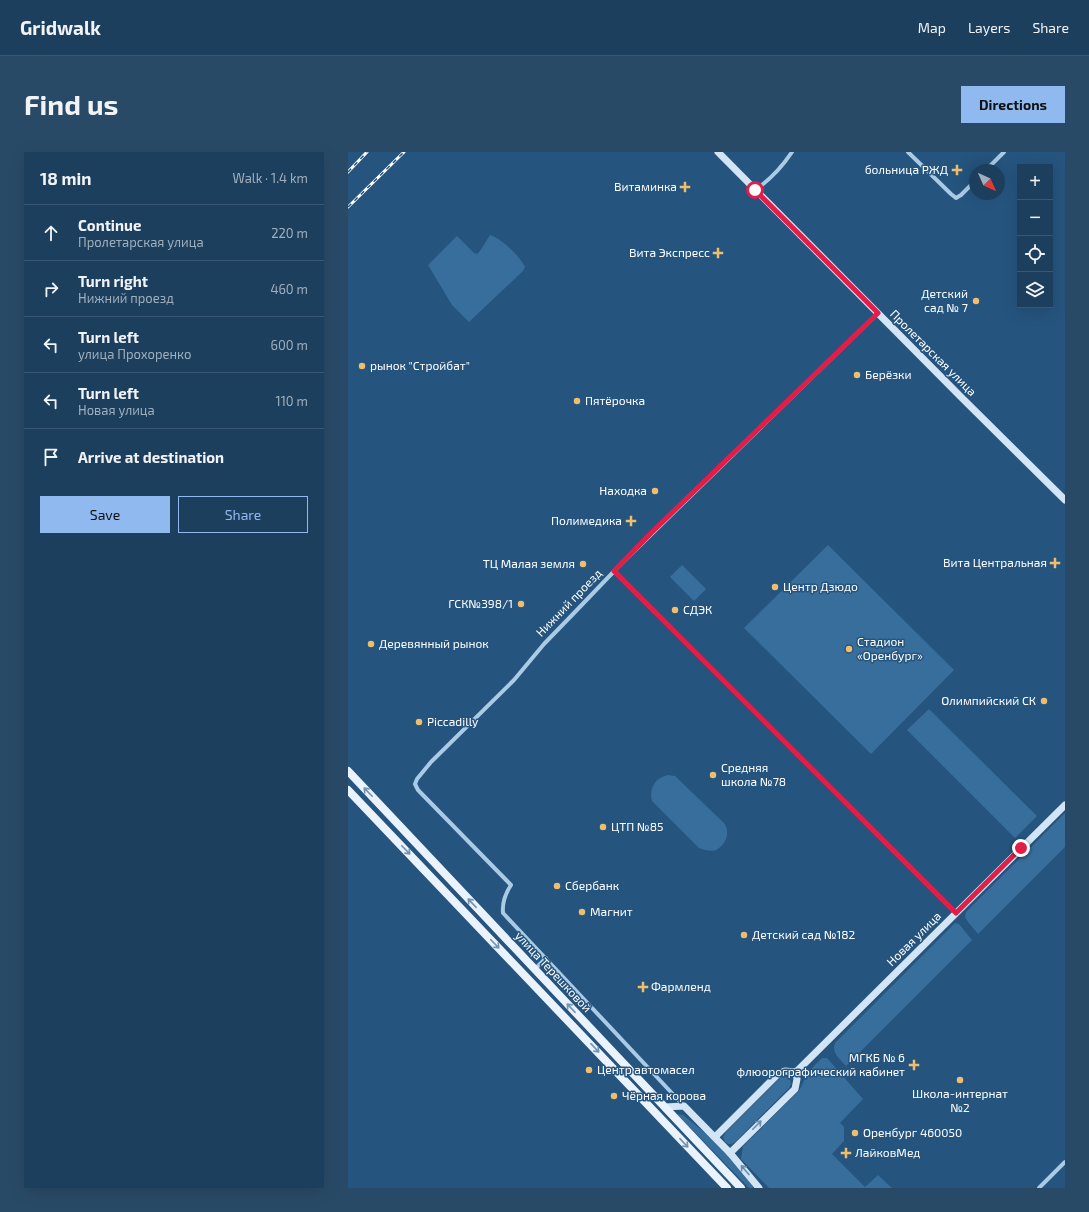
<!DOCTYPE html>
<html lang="en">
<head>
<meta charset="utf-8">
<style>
  body { margin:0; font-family:"Exo 2",sans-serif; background:#294a67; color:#f1f3f6 }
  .controls { position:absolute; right:12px; top:12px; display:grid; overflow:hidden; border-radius:0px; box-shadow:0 4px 16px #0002 }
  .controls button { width:36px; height:36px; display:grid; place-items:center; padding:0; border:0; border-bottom:1px solid #3a5873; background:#1c3f5e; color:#f1f3f6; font:20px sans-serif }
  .compass { position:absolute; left:621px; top:12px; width:36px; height:36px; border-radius:50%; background:#1c3f5e; box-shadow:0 4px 16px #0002; rotate:135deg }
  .stop { position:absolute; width:12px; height:12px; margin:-9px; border:3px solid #e11d48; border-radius:50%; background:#fff }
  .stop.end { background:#e11d48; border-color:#fff; box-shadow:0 1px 4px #0008 }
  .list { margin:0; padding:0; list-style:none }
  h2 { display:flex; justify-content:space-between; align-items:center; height:52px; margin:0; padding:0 16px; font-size:17px }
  h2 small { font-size:13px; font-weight:400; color:#a0afbc }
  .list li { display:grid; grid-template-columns:26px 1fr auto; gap:12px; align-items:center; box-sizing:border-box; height:56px; padding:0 16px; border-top:1px solid #3a5873 }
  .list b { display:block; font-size:15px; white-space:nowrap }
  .list p { margin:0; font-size:13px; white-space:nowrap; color:#a0afbc }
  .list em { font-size:13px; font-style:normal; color:#a0afbc }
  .actions { display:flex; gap:8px; padding:12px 16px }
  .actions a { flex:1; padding:9px 0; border:1px solid #90b9f0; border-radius:0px; text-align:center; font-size:14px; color:#90b9f0 }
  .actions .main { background:#90b9f0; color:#111 }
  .icon { flex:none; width:22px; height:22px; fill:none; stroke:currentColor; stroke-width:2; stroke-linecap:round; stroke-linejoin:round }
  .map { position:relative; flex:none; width:717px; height:1036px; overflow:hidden; border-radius:0px }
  header { display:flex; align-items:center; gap:24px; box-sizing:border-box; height:56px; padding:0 20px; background:#1c3f5e; border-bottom:1px solid #3a5873 }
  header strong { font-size:19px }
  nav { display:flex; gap:22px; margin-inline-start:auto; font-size:14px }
  .intro { display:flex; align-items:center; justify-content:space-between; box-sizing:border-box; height:96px; padding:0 24px }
  h1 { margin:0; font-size:28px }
  .button { padding:10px 18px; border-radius:0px; background:#90b9f0; color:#111; font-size:14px; font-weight:700 }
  main { display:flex; gap:24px; padding:0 24px }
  aside { flex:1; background:#1c3f5e; border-radius:0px; box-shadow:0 4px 16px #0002 }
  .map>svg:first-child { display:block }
  .green { fill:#386e9b }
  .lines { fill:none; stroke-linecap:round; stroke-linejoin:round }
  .minor { stroke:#aacbe5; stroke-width:4 }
  .secondary { stroke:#d3e5f5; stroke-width:7 }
  .primary { stroke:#eaf3fd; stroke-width:8 }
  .rail-casing { stroke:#fff; stroke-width:3 }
  .rail { stroke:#25547e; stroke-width:1.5; stroke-dasharray:4.5; stroke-linecap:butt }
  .oneway { stroke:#7494b1 }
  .oneway2 { stroke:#6b8eae }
  .route { stroke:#e11d48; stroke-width:5 }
  .poi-dot { fill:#efbd6e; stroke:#25547e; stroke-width:1.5 }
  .labels { text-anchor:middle; stroke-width:3; stroke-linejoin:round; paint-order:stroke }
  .poi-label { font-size:12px; fill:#fff; stroke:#25547e; text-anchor:start }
  .street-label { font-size:12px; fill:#fff; stroke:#25547e }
</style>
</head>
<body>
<header>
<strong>Gridwalk</strong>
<nav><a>Map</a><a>Layers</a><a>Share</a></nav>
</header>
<div class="intro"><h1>Find us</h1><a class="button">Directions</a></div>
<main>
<aside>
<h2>18 min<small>Walk · 1.4 km</small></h2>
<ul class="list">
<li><svg class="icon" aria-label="ahead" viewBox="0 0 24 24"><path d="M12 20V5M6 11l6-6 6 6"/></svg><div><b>Continue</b><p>Пролетарская улица</p></div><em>220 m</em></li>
<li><svg class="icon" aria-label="right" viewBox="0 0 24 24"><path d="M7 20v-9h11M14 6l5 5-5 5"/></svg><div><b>Turn right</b><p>Нижний проезд</p></div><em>460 m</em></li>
<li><svg class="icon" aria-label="left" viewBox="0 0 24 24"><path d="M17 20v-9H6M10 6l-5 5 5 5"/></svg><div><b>Turn left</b><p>улица Прохоренко</p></div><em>600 m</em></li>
<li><svg class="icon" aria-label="left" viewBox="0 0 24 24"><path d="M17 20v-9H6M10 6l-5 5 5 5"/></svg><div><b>Turn left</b><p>Новая улица</p></div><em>110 m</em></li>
<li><svg class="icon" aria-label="arrive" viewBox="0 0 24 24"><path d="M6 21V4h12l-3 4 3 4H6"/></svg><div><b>Arrive at destination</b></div></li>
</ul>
<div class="actions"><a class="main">Save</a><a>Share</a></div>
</aside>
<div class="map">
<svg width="717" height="1036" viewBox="0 0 717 1036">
  <rect width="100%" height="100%" fill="#25547e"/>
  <g class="green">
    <path d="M 142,83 C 153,86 172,104 177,115 L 175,119 L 121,170 L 104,153 L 80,113 L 109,84 L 126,101 L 129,102 L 132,99 Z"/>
    <polygon points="480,393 606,518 523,602 396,476"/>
    <polygon points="334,413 358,437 346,449 322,425"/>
    <polygon points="581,557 689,664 667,686 559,578"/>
    <path d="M 320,623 L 327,624 L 377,672 C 382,681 378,693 368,698 C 362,700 357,698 351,696 L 304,649 C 301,636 307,626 320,623 Z"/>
    <polygon points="717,661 717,695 630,782 620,770 617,765 618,760"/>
    <path d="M 607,771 L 611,772 L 624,788 L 498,914 C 492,907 483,901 487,891 Z"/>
    <polygon points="474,906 479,906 515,947 492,971 496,975 496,989 484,1002 517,1035 530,1023 544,1036 421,1036 393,1007 395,994 451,939 460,920"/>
    <path d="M 433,925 L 438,925 L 442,928 L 443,932 L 441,936 L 387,990 C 381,994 377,992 375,985 L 378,980 Z"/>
    <polygon points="329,962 335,963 366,988 381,1003 404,1033 405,1036 401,1036"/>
  </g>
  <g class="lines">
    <g class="minor">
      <polyline points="560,0 603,42 608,46 613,43 627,29"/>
      <polyline points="638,18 656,0"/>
      <path d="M 407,38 C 422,28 434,15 444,0"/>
      <polyline points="266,419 608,761"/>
      <polyline points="187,817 198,806"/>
      <path d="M 336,954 L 155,761 C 154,750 157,742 163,733 L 70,638 L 67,632 L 69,627 L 83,610 L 166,528 L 196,492 L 227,460 L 273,412 L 530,161"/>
      <polyline points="691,1036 717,1010"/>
    </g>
    <g class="secondary">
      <polyline points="370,0 614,246 717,348"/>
      <polyline points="317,955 336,954 382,1001 411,1036"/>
      <polyline points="367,985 430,922 437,919 448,920 717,653"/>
      <polyline points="382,1001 447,937 449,927 448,920"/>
    </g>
    <g class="primary">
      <polyline points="0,619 393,1036"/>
      <polyline points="0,638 379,1036"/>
    </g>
    <g class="rail-casing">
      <g id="rail">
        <polyline points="0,20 19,0"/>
        <polyline points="0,55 56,0"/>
      </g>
    </g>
    <use href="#rail" class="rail"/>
  </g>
  <defs><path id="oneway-shaft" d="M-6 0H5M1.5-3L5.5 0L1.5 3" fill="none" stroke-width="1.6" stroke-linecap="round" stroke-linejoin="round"/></defs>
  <g class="oneway">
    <use href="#oneway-shaft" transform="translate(20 640) rotate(-134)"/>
    <use href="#oneway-shaft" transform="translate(58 698) rotate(46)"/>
    <use href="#oneway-shaft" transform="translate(124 751) rotate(-133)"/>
    <use href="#oneway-shaft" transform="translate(147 792) rotate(46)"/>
    <use href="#oneway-shaft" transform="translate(223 856) rotate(-133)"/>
    <use href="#oneway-shaft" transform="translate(247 896) rotate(47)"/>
    <use href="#oneway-shaft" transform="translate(336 991) rotate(47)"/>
  </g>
  <g class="oneway2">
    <use href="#oneway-shaft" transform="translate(409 973) rotate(-45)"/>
    <use href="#oneway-shaft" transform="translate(397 1018) rotate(-131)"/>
  </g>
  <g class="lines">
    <polyline class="route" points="407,38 530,161 303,381 266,419 608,761 673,696"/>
  </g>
  <g class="poi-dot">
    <path d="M607 12h4v4h4v4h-4v4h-4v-4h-4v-4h4z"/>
    <path d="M335 29h4v4h4v4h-4v4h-4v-4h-4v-4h4z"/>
    <path d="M368 95h4v4h4v4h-4v4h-4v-4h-4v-4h4z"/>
    <circle cx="628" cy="149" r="4"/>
    <circle cx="14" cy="214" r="4"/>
    <circle cx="509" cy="223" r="4"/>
    <circle cx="229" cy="249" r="4"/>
    <circle cx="307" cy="339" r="4"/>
    <path d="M281 363h4v4h4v4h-4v4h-4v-4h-4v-4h4z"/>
    <path d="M705 405h4v4h4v4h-4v4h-4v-4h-4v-4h4z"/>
    <circle cx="235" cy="412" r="4"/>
    <circle cx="427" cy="435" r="4"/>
    <circle cx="173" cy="452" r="4"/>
    <circle cx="327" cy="458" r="4"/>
    <circle cx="23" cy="492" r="4"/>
    <circle cx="501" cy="497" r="4"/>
    <circle cx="696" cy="549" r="4"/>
    <circle cx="71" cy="570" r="4"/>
    <circle cx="365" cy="623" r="4"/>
    <circle cx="255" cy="675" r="4"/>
    <circle cx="209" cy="734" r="4"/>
    <circle cx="234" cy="760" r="4"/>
    <circle cx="396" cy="783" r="4"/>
    <path d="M293 829h4v4h4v4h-4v4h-4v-4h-4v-4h4z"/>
    <path d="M564 907h4v4h4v4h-4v4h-4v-4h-4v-4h4z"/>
    <circle cx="241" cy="918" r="4"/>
    <circle cx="612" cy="928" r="4"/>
    <circle cx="266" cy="944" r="4"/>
    <circle cx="507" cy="981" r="4"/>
    <path d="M496 995h4v4h4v4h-4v4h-4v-4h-4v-4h4z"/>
  </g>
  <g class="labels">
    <g class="poi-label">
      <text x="600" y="22" text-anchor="end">больница РЖД</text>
      <text x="329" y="39" text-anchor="end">Витаминка</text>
      <text x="362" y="105" text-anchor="end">Вита Экспресс</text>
      <text x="620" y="146" text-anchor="end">Детский<tspan x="620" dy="14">сад № 7</tspan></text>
      <text x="22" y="218">рынок "Стройбат"</text>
      <text x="517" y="227">Берёзки</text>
      <text x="237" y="253">Пятёрочка</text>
      <text x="299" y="343" text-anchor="end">Находка</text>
      <text x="274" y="373" text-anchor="end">Полимедика</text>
      <text x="699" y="415" text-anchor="end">Вита Центральная</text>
      <text x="227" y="416" text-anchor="end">ТЦ Малая земля</text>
      <text x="435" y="439">Центр Дзюдо</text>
      <text x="165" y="456" text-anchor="end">ГСК№398/1</text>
      <text x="335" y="462">СДЭК</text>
      <text x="509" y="494">Стадион<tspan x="509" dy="14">«Оренбург»</tspan></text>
      <text x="31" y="496">Деревянный рынок</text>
      <text x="688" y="553" text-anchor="end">Олимпийский СК</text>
      <text x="79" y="574">Piccadilly</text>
      <text x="373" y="620">Средняя<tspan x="373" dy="14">школа №78</tspan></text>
      <text x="263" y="679">ЦТП №85</text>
      <text x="217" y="738">Сбербанк</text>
      <text x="242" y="764">Магнит</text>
      <text x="404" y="787">Детский сад №182</text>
      <text x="303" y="839">Фармленд</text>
      <text x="557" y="910" text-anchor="end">МГКБ № 6<tspan x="557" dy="14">флюорографический кабинет</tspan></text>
      <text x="249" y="922">Центр автомасел</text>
      <text x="612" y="946" text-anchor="middle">Школа-интернат<tspan x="612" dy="14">№2</tspan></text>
      <text x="274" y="948">Чёрная корова</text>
      <text x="515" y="985">Оренбург 460050</text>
      <text x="507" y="1005">ЛайковМед</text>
    </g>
    <g class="street-label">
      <text transform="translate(585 201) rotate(45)" y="4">Пролетарская улица</text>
      <text transform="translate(221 451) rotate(-46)" y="4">Нижний проезд</text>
      <text transform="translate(566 787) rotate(-45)" y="4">Новая улица</text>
      <text transform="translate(205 820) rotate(47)" y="4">улица Терешковой</text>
    </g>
  </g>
</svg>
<div class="controls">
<button>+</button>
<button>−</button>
<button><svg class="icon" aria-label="locate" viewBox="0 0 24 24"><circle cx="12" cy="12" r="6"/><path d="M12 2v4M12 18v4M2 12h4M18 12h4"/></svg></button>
<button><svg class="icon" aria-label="layers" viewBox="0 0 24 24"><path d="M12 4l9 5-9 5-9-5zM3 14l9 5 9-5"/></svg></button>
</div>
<svg class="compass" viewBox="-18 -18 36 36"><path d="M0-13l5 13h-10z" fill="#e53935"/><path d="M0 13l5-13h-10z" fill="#a0afbc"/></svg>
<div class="stop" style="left:407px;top:38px"></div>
<div class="stop end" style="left:673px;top:696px"></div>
</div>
</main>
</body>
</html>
